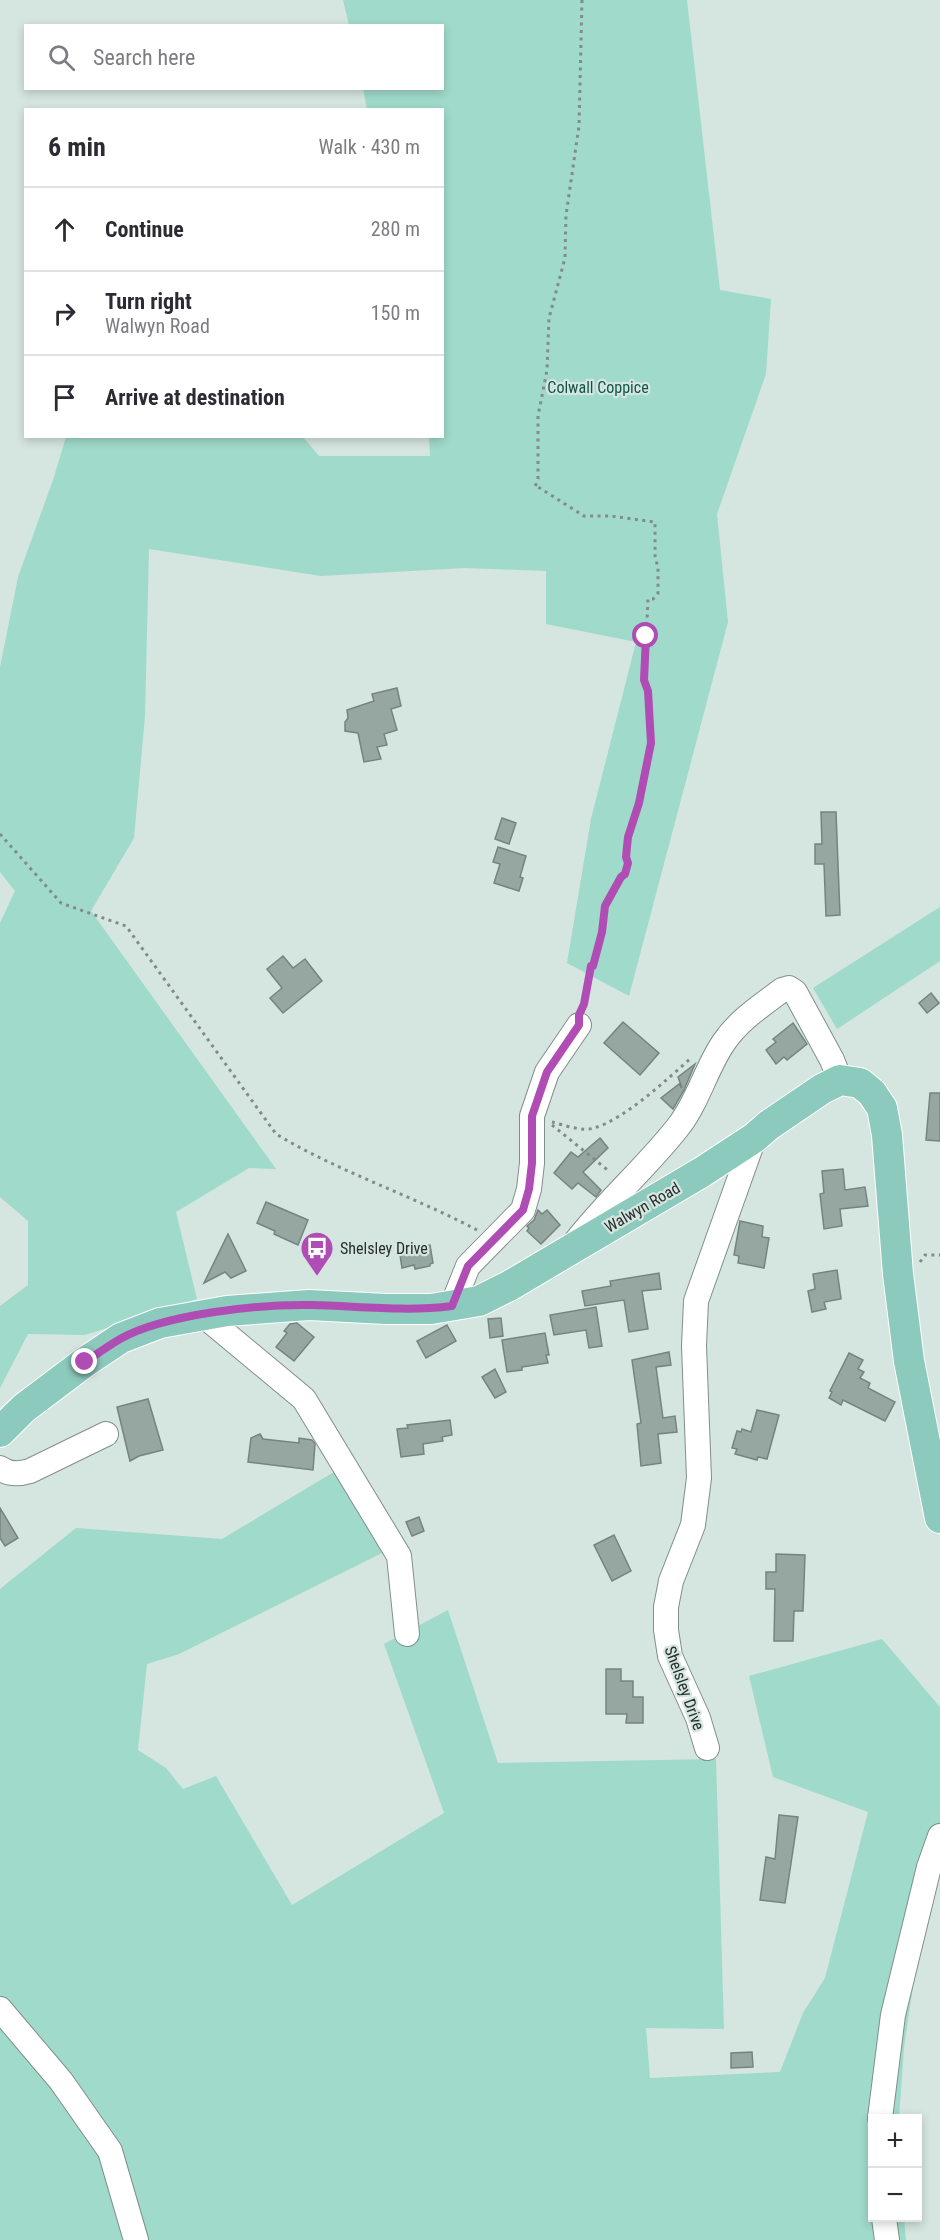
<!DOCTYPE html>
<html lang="en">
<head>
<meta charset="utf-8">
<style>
  body { margin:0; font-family:"Roboto Condensed",sans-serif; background:#f2f2f3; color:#2b2b33 }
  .controls { position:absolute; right:18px; bottom:18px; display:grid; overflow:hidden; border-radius:0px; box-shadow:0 3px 9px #0003 }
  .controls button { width:54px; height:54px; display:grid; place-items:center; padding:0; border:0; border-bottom:2px solid #e1e1e2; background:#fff; color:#2b2b33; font:30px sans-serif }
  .stop { position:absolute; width:18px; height:18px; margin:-14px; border:4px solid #b04db4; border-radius:50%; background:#fff }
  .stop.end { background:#b04db4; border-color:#fff; box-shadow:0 2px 6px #0008 }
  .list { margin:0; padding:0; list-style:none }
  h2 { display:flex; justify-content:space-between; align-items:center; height:78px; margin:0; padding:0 24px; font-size:26px }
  h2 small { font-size:20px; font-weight:400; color:#7c7c81 }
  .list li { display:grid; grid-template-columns:39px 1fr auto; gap:18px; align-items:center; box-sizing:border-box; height:84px; padding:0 24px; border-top:2px solid #e1e1e2 }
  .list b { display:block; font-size:22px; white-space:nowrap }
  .list p { margin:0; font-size:20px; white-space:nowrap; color:#7c7c81 }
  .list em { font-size:20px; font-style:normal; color:#7c7c81 }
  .icon { flex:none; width:33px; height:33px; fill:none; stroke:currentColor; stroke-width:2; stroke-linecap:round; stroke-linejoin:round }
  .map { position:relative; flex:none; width:940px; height:2240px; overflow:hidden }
  .search { position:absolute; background:#fff; box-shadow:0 3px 9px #0003; left:24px; top:24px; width:420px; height:66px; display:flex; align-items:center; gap:15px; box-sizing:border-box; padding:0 21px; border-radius:0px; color:#7c7c81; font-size:22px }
  .panel { position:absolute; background:#fff; box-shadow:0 3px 9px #0003; left:24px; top:108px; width:420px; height:330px; border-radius:0px }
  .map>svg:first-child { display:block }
  .green { fill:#a0daca }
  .building { fill:#96a6a1; stroke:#758480; stroke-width:1.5 }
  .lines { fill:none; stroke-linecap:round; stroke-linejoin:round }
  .minor-casing { stroke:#808f8a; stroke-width:26 }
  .major-casing { stroke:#fff; stroke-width:32 }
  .path { stroke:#818c89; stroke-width:3; stroke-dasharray:3 4.5; stroke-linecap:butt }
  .minor { stroke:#fff; stroke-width:24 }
  .major { stroke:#8ccabd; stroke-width:30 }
  .route { stroke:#b04db4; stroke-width:8 }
  .labels { text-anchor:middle; stroke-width:4.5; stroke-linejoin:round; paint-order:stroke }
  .park-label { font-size:16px; fill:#125548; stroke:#d5e5e0 }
  .street-label { font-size:16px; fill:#282e2c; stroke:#d5e5e0 }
  .poi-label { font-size:16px; fill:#282e2c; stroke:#d5e5e0; text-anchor:start }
</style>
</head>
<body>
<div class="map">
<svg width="940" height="2240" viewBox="0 0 940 2240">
  <rect width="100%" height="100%" fill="#d5e5e0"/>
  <g class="green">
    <polygon points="343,0 687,0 720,290 771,299 766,374 717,514 728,622 629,996 567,963 591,819 636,642 546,624 546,571 465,568 321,576 149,549 145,716 134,838 91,911 276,1169 249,1168 176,1212 197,1299 85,1335 28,1334 0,1388 0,1306 28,1285 28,1221 0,1197 0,923 15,891 0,872 0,667 18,577 53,480 66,437 303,437 319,456 430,456 429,437 442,436 442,110 367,109 363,89 442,88 442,26 349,25"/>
    <polygon points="940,907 940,961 837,1029 813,988"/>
    <polygon points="334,1472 384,1552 179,1654 147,1664 138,1750 166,1768 183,1789 216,1776 292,1905 444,1813 384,1644 448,1610 498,1763 716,1759 724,2029 646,2028 650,2078 780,2072 803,2013 825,1978 868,1812 773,1777 749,1676 882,1639 940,1707 940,1871 920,1937 904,2048 899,2118 872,2118 872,2218 904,2218 906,2240 0,2240 0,1589 76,1528 222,1539"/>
  </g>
  <g class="building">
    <polygon points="397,688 401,706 391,709 397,730 384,734 387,745 377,747 381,759 364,762 358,733 345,731 345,722 348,718 347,710 374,701 372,694"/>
    <polygon points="821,812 836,812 840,915 826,916 824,864 815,864 815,844 822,844"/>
    <polygon points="502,818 516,823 509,844 495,839"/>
    <polygon points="498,847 526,856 520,877 523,878 519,891 494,883 500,864 493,862"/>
    <polygon points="283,956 293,968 305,959 322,981 283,1013 270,998 282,988 267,969"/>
    <polygon points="931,993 939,1003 927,1013 919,1003"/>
    <polygon points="623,1022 659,1053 640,1075 604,1043"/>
    <polygon points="793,1023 807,1044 787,1060 784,1057 776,1064 766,1050 776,1042 773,1039"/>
    <polygon points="695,1064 684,1090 673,1109 661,1098 679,1084 682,1088 678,1077"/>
    <polygon points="930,1093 940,1093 940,1141 926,1140"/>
    <polygon points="600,1138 608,1148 583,1172 601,1190 596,1197 578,1183 572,1189 554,1173 571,1152 578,1157"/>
    <polygon points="843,1169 845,1190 865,1187 868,1206 840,1209 842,1226 824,1229 820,1194 824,1193 822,1171"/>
    <polygon points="266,1202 308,1220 298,1245 274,1234 275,1231 257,1223"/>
    <polygon points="538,1210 542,1214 547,1210 560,1225 541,1244 527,1231 529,1228 527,1226 534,1220"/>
    <polygon points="740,1221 763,1226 762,1237 769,1238 764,1268 738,1263 739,1256 734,1255"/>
    <polygon points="228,1234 246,1271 231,1278 225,1272 204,1283"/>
    <polygon points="430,1245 433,1263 430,1264 430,1266 415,1269 414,1265 402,1268 399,1249"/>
    <polygon points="837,1270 841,1299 824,1302 826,1309 812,1312 808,1291 815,1289 813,1274"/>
    <polygon points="659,1273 661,1289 642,1291 648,1329 629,1332 624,1300 585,1306 582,1291 611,1286 610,1281"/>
    <polygon points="596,1307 602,1346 589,1348 586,1330 554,1335 550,1315"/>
    <polygon points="501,1318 503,1336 490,1338 488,1319"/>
    <polygon points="297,1323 314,1337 294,1361 276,1347 287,1333 284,1331 290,1324"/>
    <polygon points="447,1325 456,1341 426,1358 417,1341"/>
    <polygon points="545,1333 549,1355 546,1355 548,1363 522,1367 522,1370 507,1372 502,1340"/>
    <polygon points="669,1352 671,1365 656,1367 663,1418 675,1416 677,1432 658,1434 661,1463 641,1466 637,1424 641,1423 632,1360"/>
    <polygon points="849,1353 863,1360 858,1369 864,1372 860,1378 870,1383 868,1388 895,1402 885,1421 843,1400 841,1405 829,1398 832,1392 830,1391"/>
    <polygon points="495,1369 506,1392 495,1398 482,1377"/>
    <polygon points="148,1399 163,1450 139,1456 130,1461 117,1407"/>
    <polygon points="757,1410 779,1415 767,1459 758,1457 757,1460 735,1454 737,1449 732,1448 737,1431 741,1432 742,1429 751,1432"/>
    <polygon points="450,1420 452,1435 442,1437 443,1441 423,1444 424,1454 401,1457 397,1429 408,1428 407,1425"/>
    <polygon points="260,1434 263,1439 299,1443 299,1438 312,1440 315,1444 313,1470 248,1462 251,1438"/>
    <polygon points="0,1508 18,1538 5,1546 0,1538"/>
    <polygon points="419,1517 424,1531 412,1536 406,1522"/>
    <polygon points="614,1535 631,1571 612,1581 594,1545"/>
    <polygon points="776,1554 805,1555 803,1611 794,1611 793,1641 774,1641 775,1589 766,1589 766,1572 776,1572"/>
    <polygon points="606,1669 621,1669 621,1681 633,1681 633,1697 643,1697 643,1723 626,1723 627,1714 606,1714"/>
    <polygon points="779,1815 798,1817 785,1903 760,1900 766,1857 775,1859"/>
    <polygon points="752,2052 753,2067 731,2068 731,2053"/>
  </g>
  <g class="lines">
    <g class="minor-casing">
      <g id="minor">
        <path d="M 574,1244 C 606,1202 646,1168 678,1127 C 698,1102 706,1068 724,1042 C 739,1020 761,1006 782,990 L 789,988 L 795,992 L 832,1060 L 840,1080"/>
        <polyline points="452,1306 468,1266 523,1210 529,1189 532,1163 532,1116 547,1072 579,1025"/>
        <polyline points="203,1315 304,1399 399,1556 407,1634"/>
        <path d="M 0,1468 C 9,1475 20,1474 30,1471 L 106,1434"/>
        <polyline points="707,1748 698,1718 670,1656 666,1630 666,1607 671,1581 693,1525 699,1478 694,1346 696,1301 754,1138"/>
        <polyline points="0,2009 61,2081 110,2151 136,2240"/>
        <polyline points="880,2118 893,2015 929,1867 940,1836"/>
        <polyline points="884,2218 887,2240"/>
      </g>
    </g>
    <g class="major-casing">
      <polyline id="major" points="0,1432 24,1408 85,1362 121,1338 160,1323 227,1311 309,1305 386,1309 431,1309 479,1301 509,1286 702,1172 754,1138 769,1125 822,1089 840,1080 860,1083 872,1093 882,1108 887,1135 898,1274 909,1361 940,1518"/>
    </g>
    <g class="path">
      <polyline points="582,0 579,126 566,215 565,258 549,318 547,370 538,416 538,479 535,487 538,487 584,516 611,516 655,522 655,556 658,568 658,593 653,599 648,599 644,679 648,691 651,743 639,803 628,837 626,849 628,863 625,875 605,906 600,941 593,966 591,966 583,1007"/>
      <path d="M 0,834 L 61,903 L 126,926 L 276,1134 C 339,1172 411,1195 477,1230"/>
      <path d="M 552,1122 C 564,1125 582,1132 594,1128 C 625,1119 665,1081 690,1059"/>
      <polyline points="552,1125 610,1172"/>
      <polyline points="920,1262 925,1255 940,1255"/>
    </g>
    <use href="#minor" class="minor"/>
    <use href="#major" class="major"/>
  </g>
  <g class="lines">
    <path class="route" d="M 85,1362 C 97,1354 108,1346 120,1339 C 164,1314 260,1304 311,1305 C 358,1306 405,1312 452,1306 L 468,1266 L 523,1210 L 529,1189 L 532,1163 L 532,1116 L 547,1072 L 579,1025 L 579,1015 L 584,1004 L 591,966 L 593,966 L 602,932 L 605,906 L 621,877 L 625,874 L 628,863 L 626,857 L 628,837 L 639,803 L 651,743 L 648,691 L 644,680 L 646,636"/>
  </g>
  <defs>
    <g id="bus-pin" transform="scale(1.725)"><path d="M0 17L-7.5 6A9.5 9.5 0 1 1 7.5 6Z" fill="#b04db4" stroke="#d5e5e0"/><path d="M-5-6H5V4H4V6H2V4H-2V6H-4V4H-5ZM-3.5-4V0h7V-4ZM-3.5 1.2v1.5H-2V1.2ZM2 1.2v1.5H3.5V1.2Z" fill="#fff"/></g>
  </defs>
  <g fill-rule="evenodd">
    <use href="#bus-pin" x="317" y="1248"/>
  </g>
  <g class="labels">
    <g class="park-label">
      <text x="598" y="393">Colwall Coppice</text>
    </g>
    <g class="street-label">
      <text transform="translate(642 1207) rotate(-30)" y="6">Walwyn Road</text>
      <text transform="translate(685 1688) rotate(70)" y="6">Shelsley Drive</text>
    </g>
    <g class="poi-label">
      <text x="340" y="1254">Shelsley Drive</text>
    </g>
  </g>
</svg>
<div class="controls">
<button>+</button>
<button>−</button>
</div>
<div class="stop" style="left:646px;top:636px"></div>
<div class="stop end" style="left:85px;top:1362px"></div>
<div class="search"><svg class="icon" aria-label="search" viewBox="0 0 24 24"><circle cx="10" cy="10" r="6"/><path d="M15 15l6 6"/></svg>Search here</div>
<section class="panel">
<h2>6 min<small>Walk · 430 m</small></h2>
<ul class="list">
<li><svg class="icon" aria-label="ahead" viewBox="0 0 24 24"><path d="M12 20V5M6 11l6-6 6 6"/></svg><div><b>Continue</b></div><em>280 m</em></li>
<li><svg class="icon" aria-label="right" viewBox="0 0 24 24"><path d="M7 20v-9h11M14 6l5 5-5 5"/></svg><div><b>Turn right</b><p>Walwyn Road</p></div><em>150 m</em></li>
<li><svg class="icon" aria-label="arrive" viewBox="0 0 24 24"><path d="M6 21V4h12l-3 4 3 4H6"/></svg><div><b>Arrive at destination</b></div></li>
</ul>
</section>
</div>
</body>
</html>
